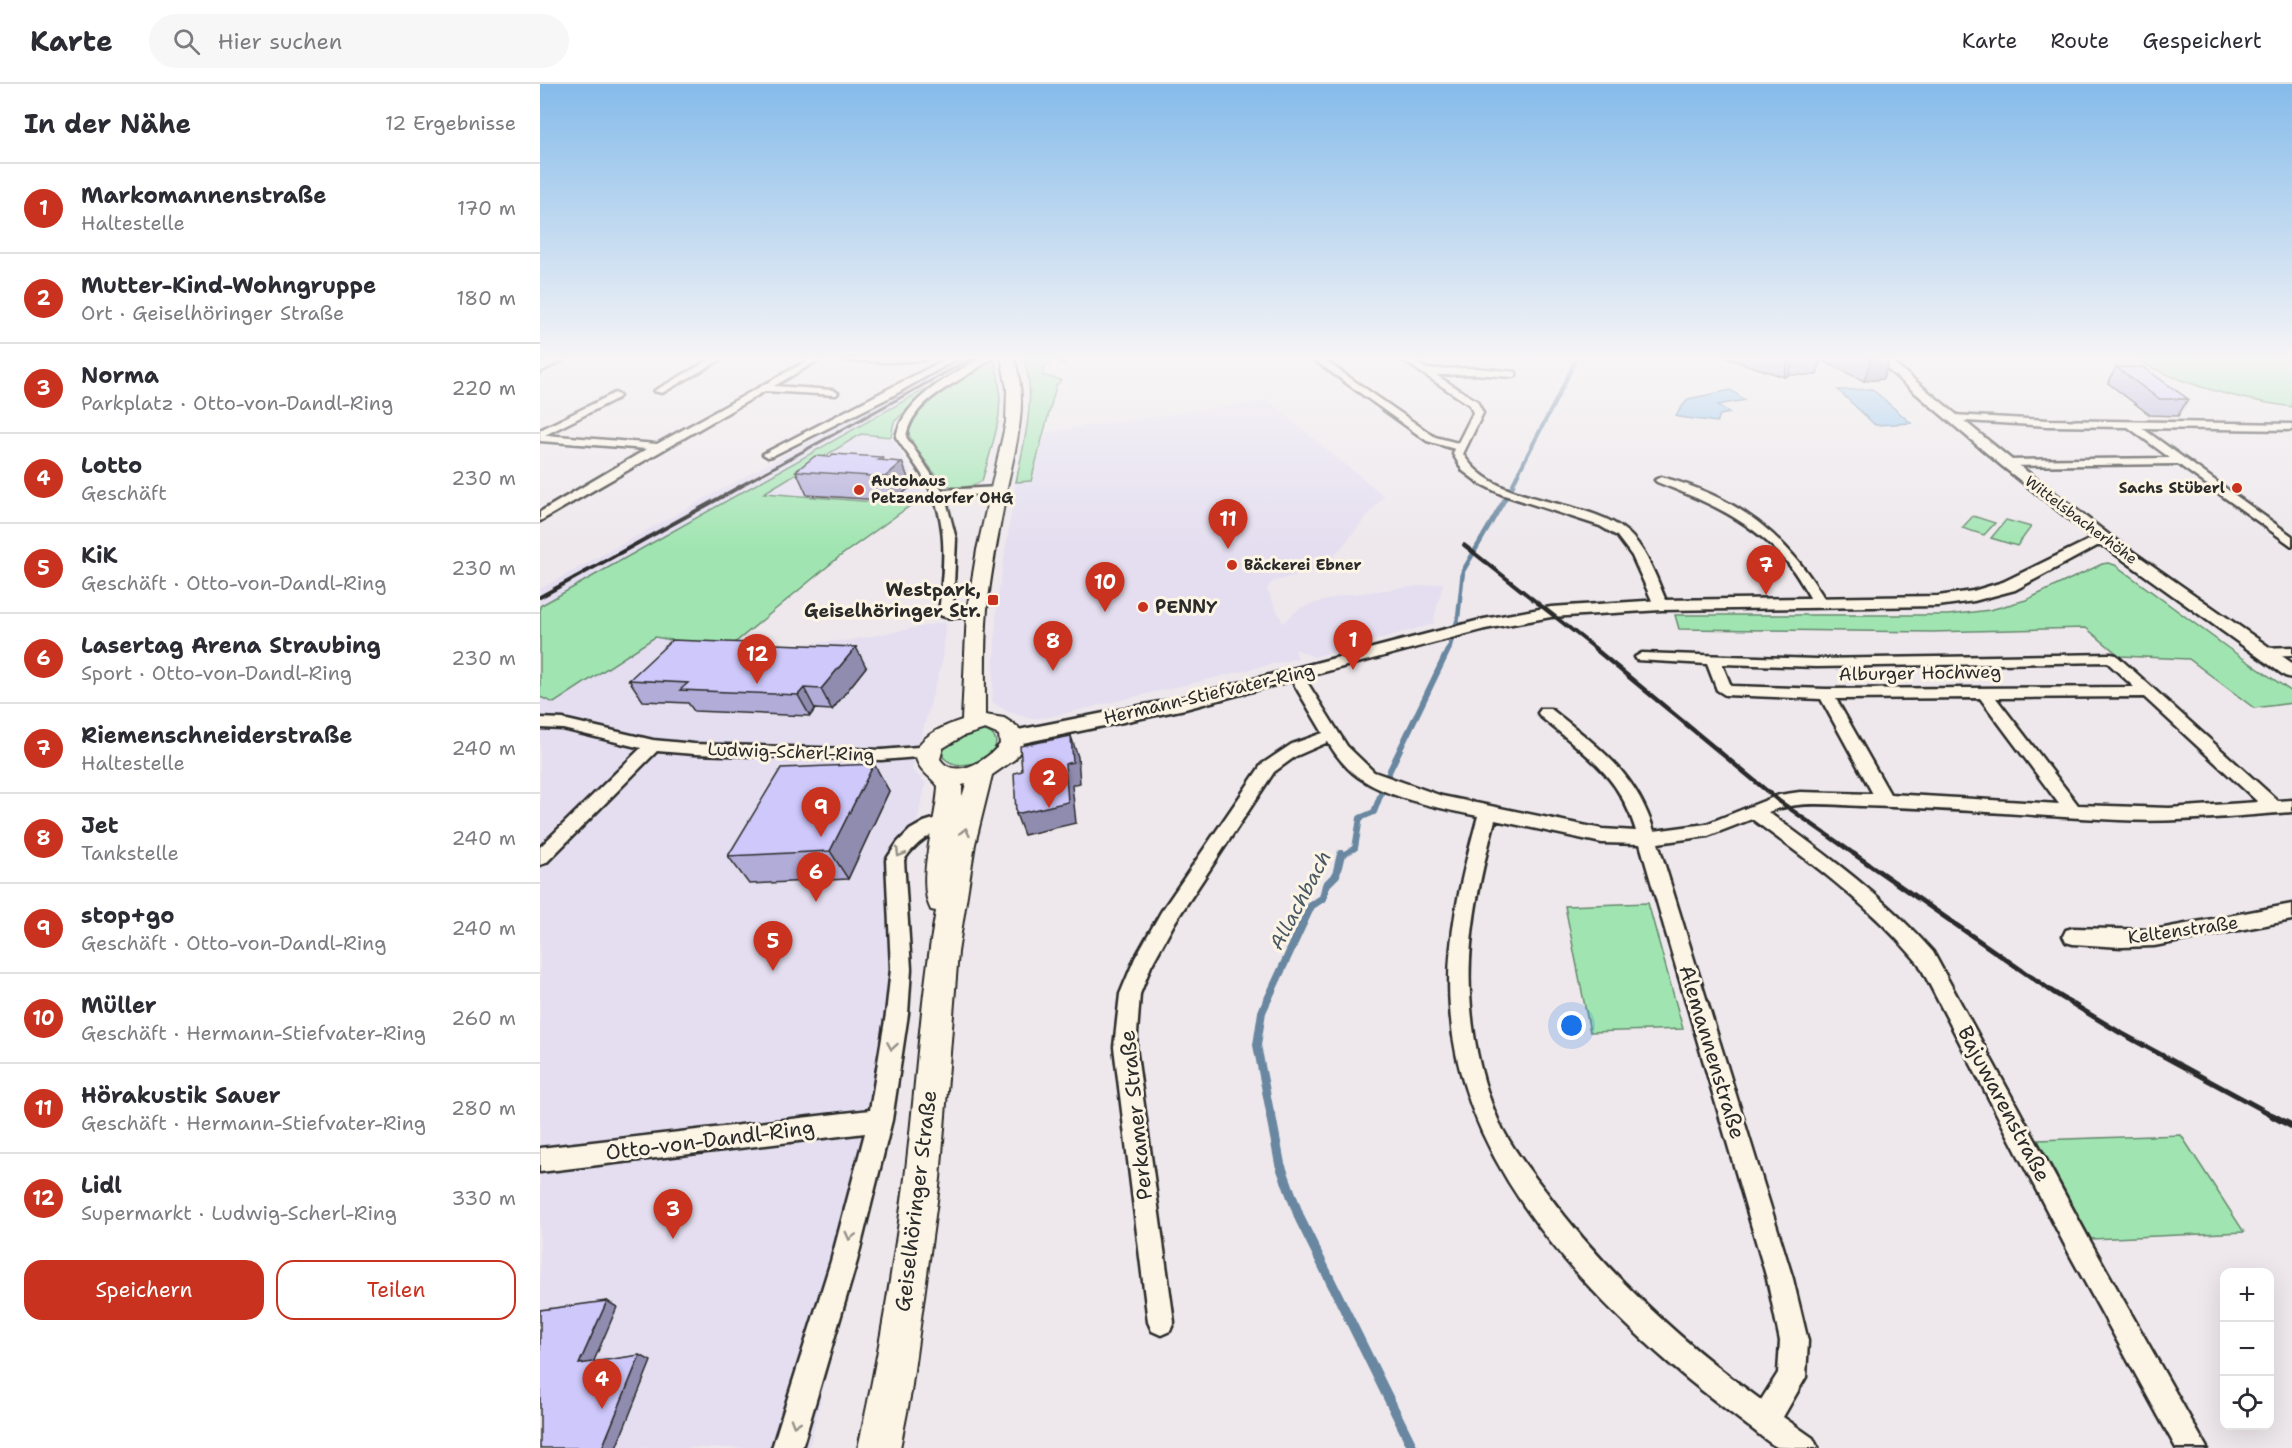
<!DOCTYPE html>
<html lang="de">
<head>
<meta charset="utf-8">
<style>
  body { margin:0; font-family:"Shantell Sans",sans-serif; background:#f7f7f7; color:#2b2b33 }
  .controls { position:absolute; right:18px; bottom:18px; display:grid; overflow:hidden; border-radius:12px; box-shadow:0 6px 24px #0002 }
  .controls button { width:54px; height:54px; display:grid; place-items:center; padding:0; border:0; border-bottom:2px solid #e1e1e2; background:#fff; color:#2b2b33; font:30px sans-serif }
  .you { position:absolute; left:1032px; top:942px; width:21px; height:21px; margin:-15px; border:4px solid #fff; border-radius:50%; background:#1a73e8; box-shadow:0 0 0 9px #1a73e833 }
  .badge { display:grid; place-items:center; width:39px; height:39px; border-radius:50%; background:#c8321e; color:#fff; font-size:20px; font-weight:700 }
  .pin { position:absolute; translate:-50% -50px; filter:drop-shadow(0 2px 3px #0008) }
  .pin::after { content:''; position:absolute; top:32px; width:21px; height:18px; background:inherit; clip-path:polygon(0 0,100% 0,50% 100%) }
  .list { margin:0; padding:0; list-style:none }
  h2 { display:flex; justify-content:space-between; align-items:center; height:78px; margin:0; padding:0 24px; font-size:26px }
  h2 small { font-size:20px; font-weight:400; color:#7c7c81 }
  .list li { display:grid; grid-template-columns:39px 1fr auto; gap:18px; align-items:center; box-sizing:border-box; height:90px; padding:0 24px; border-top:2px solid #e1e1e2 }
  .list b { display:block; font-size:22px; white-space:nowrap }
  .list p { margin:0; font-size:20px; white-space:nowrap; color:#7c7c81 }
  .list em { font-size:20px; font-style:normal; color:#7c7c81 }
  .actions { display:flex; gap:12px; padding:18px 24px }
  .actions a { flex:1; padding:14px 0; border:2px solid #c8321e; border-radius:18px; text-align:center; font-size:21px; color:#c8321e }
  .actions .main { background:#c8321e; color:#fff }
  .icon { flex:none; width:33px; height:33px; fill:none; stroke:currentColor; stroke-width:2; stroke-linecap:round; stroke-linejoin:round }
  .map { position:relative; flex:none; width:1752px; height:1364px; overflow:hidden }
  header { display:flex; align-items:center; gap:36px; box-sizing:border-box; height:84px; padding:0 30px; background:#fff; border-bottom:2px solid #e1e1e2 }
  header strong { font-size:28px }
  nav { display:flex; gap:33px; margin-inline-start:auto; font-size:21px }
  .search { width:420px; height:54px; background:#f7f7f7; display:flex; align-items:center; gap:15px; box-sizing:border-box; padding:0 21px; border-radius:33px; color:#7c7c81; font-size:22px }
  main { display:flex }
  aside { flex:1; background:#fff }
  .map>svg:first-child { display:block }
  .built { fill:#e4def0 }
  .green { fill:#a0e5b1; stroke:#66886e; stroke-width:1.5 }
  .water { fill:#92c5ee; stroke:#6987a0; stroke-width:1.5 }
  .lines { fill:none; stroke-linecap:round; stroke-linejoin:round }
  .stream-far4 { stroke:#6987a0; stroke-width:4 }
  .stream-far3 { stroke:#6987a0; stroke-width:4.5 }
  .stream-far2 { stroke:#6987a0; stroke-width:6 }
  .stream-far1 { stroke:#6987a0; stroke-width:8 }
  .stream { stroke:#6987a0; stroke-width:10 }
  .minor-casing { stroke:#2b2b2b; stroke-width:5 }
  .tertiary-casing { stroke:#2b2b2b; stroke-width:5 }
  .secondary-casing { stroke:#2b2b2b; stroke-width:4 }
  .minor { fill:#fcf5e5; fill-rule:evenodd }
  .tertiary { fill:#fcf5e5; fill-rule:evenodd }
  .secondary { fill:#fcf5e5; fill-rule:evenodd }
  .rail-far4 { stroke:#2b2b2b; stroke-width:3 }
  .rail-far3 { stroke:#2b2b2b; stroke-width:4 }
  .rail-far2 { stroke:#2b2b2b; stroke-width:4.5 }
  .rail-far1 { stroke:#2b2b2b; stroke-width:5 }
  .rail { stroke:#2b2b2b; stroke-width:7 }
  .wall { fill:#b1acd8; stroke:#2b2b2b; stroke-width:1.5 }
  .shaded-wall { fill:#908cb0; stroke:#2b2b2b; stroke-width:1.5 }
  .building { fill:#cec8fb; stroke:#2b2b2b; stroke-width:1.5 }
  .oneway { stroke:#949088 }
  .poi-dot { fill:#c8321e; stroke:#fcf5e5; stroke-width:2 }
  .labels { text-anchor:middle; stroke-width:6; stroke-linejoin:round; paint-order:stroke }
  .far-poi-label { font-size:15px; font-weight:bold; fill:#2b2b2b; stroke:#fcf5e5; text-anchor:start }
  .far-street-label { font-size:15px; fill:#2b2b2b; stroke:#fcf5e5 }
  .poi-label { font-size:18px; font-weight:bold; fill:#2b2b2b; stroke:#fcf5e5; text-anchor:end }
  .street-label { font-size:18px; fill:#2b2b2b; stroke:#fcf5e5 }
  .water-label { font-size:20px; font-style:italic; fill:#4a5966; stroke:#fcf5e5 }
  .near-street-label { font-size:21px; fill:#2b2b2b; stroke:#fcf5e5 }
</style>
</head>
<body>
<header>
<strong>Karte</strong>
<div class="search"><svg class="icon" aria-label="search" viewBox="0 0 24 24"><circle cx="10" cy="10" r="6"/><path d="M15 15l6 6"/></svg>Hier suchen</div>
<nav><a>Karte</a><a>Route</a><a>Gespeichert</a></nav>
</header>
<main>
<aside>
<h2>In der Nähe<small>12 Ergebnisse</small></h2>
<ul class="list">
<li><span class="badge">1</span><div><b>Markomannenstraße</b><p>Haltestelle</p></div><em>170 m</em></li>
<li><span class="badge">2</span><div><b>Mutter-Kind-Wohngruppe</b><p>Ort · Geiselhöringer Straße</p></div><em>180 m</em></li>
<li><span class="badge">3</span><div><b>Norma</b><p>Parkplatz · Otto-von-Dandl-Ring</p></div><em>220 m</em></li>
<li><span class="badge">4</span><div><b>Lotto</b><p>Geschäft</p></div><em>230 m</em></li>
<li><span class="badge">5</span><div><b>KiK</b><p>Geschäft · Otto-von-Dandl-Ring</p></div><em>230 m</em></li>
<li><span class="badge">6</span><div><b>Lasertag Arena Straubing</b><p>Sport · Otto-von-Dandl-Ring</p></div><em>230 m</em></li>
<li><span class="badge">7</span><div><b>Riemenschneiderstraße</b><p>Haltestelle</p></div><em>240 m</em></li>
<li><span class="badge">8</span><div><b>Jet</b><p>Tankstelle</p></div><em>240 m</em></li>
<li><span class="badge">9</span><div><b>stop+go</b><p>Geschäft · Otto-von-Dandl-Ring</p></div><em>240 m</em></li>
<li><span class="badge">10</span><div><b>Müller</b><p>Geschäft · Hermann-Stiefvater-Ring</p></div><em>260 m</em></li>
<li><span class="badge">11</span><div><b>Hörakustik Sauer</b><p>Geschäft · Hermann-Stiefvater-Ring</p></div><em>280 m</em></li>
<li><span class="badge">12</span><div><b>Lidl</b><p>Supermarkt · Ludwig-Scherl-Ring</p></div><em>330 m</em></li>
</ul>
<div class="actions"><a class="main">Speichern</a><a>Teilen</a></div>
</aside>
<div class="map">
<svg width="1752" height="1364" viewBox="0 0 1752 1364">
  <rect width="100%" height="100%" fill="#eee8ec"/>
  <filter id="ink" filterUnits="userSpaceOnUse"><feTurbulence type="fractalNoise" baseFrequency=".0167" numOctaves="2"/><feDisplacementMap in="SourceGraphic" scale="12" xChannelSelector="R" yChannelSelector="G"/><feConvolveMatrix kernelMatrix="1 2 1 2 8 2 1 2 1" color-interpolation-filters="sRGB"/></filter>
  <g filter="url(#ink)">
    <g class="built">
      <polygon points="422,273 443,273 0,522 0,505"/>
      <polygon points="728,317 844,412 791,476 773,487 732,498 727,505 743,539 760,524 803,511 903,499 893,540 774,573 755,565 758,574 510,633 491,635 466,627 452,618 457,519 476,398 491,397 506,348"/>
      <polygon points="321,350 351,353 387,416 371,421 223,410"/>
      <polygon points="405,538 403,574 372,686 386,699 365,792 368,914 339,1077 269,1364 0,1364 0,613 14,619 115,553 186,566 311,556"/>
    </g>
    <g class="green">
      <polygon points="442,273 372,321 354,338 351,353 321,350 224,409 371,421 299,473 186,566 115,553 14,619 0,613 0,522"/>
      <path d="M 482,273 L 512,273 L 515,275 L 505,283 L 502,291 L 521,296 L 516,302 L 491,397 L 476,398 C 483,363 499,306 482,273 Z"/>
      <path d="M 1592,273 L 1752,273 L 1752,323 C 1697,315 1640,301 1592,273 Z"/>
      <path d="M 447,276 L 455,277 C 467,325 455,351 442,397 C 431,403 418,407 407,401 C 398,397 372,360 369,350 C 369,348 370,343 371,341 C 380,315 425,292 447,276 Z"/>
      <polygon points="1433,432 1455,439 1444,451 1422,444"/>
      <polygon points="1466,436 1491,443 1477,462 1451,454"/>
      <polygon points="1568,479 1575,481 1688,564 1752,608 1752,619 1714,624 1649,575 1580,572 1546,544 1392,548 1139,545 1135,531 1408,531 1450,526 1486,516 1562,480"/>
      <path d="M 441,646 C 482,655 428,697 404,674 L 402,669 C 407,654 427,647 441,646 Z"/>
      <polygon points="1108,819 1143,945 1050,948 1025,822"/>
      <polygon points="1641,1051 1704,1148 1551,1155 1498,1056"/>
    </g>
    <g class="water">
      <polygon points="1332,305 1371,339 1335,341 1298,306"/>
      <polygon points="1191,306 1205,316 1178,321 1190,329 1180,331 1177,338 1139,333 1136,331 1148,315"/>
    </g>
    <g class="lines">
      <path class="stream-far4" d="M 972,402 C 993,358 1017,317 1037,273"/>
      <polyline class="stream-far3" points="909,565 918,534 923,487 973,401"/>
      <polyline class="stream-far2" points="801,772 815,764 820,734 834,728 850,686 909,564"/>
      <polyline class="stream-far1" points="731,1033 717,961 722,928 771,822 783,814 786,801 796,791 801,770"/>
      <polyline class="stream" points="731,1032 740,1080 760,1135 873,1364"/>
      <g class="minor-casing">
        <g id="minor">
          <polygon points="175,273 185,273 122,309 114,307"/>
          <polygon points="274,273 284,273 234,302 293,306 298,309 296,311 225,307 0,437 0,428 107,365 0,357 0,346 75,309 80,312 78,314 5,351 117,360"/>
          <polygon points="296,273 388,273 384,276 348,278 300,276"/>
          <polygon points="410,273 420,273 352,312 232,372 228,373 223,370"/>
          <path d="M 442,273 L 452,273 C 424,299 374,310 366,353 L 402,406 L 458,403 L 464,406 L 458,409 L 405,413 L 416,455 L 413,525 L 437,522 L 444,526 C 436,533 407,537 399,530 C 403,488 410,442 389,403 C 380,385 367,370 356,353 C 364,314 411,292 442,273 Z"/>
          <polygon points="515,273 525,273 526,275 522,278"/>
          <path d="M 770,273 L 780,273 L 895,353 L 918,359 L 933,329 L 930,321 L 858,273 L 868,273 L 887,285 L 935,284 L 976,288 L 976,292 L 973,293 L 935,290 L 896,291 L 937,317 L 943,329 L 923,370 C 956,424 1045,412 1087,448 C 1108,466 1117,497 1128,521 L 1126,524 L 1121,525 L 1114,521 L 1092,472 L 1077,452 L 1060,442 L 961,410 L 939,399 L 923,387 L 913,370 L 915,365 L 887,357 Z"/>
          <polygon points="1413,331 1508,336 1752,340 1752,346 1602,344 1752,452 1752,462 1638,380 1467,382 1462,379 1467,376 1630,374 1588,343 1508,342 1409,336 1409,332"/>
          <path d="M 1121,393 C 1198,413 1247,451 1287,519 L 1285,522 L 1275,522 C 1266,507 1258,492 1247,478 C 1213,437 1166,417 1117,398 L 1115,396 Z"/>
          <polygon points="1752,563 1752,571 1723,572 1716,568 1723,564"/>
          <path d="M 1102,569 L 1276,575 L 1571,570 L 1576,571 L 1738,717 L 1752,716 L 1752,728 C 1695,732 1636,739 1579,736 C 1493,732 1408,724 1323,722 C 1291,721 1258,716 1228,728 C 1287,771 1345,813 1393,868 L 1549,1155 L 1667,1364 L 1636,1364 L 1531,1173 L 1379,880 C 1331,822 1272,779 1212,735 L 1168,752 L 1118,759 L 1253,1195 L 1268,1257 L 1266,1293 L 1243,1333 L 1273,1354 L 1278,1364 C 1266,1364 1247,1364 1237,1363 C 1227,1358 1217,1348 1208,1342 C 1182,1322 1155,1302 1130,1280 C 1025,1189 919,1068 910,924 C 905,860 921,794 938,732 C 907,726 849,714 823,696 C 809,688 796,672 788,658 L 756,672 L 734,688 L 635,838 L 611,882 L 600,910 L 596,963 L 634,1238 L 630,1247 L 621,1251 L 612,1247 L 608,1238 L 574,963 L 580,910 L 595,874 L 621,828 L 722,680 L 752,660 L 783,649 L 748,590 L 750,587 L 760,587 L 807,662 L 834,688 L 902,712 L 1062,745 L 1096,747 C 1079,690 1044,669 1001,633 L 998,629 L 1001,625 L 1011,625 C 1058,663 1095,687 1114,747 L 1166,740 L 1239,711 L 1260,708 L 1333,710 L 1281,615 L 1185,611 L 1177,606 L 1167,580 L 1097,576 L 1095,573 ZM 1567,578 L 1594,603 L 1286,605 L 1191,602 L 1182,580 L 1276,583 ZM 1604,613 L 1718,718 L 1629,724 L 1538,721 L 1456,614 ZM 1440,614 L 1519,720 L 1350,710 L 1296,615 ZM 955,736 L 1062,759 L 1100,760 L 1227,1195 L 1240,1257 L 1238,1289 L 1221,1316 C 1139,1256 1067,1190 1007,1109 C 990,1087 971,1063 959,1038 C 943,1002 934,962 931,924 C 925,861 939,796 955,736 Z"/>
          <polygon points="0,634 23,635 113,656 154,660 341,666 390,662 396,663 398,667 396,671 390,672 341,676 154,670 117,667 6,779 0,781 0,763 101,664 23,645 0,644"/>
          <path d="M 406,731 L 412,733 L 415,737 L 412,741 C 392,748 376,758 364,776 L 371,885 L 368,930 L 352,1036 L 317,1177 L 262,1364 L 232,1364 L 291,1177 L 325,1049 L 0,1088 L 0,1064 L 330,1026 L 346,930 L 351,885 L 346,776 L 358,758 L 370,746 L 384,738 Z"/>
          <polygon points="1752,820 1752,836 1614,862 1581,863 1533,860 1526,858 1523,852 1526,846 1533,844 1614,846"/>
        </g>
      </g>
      <g class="tertiary-casing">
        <g id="tertiary">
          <polygon points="15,273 29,273 0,288 0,280"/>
          <polygon points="1333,273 1346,273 1472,376 1573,454 1752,579 1752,594 1745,592 1564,462 1557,462 1475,506 1434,517 1398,522 1121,526 1011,533 945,545 645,625 473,661 466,659 463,654 466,649 473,647 645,613 944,535 1011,523 1121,516 1398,512 1433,507 1463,498 1553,454 1462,382"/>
        </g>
      </g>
      <g class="secondary-casing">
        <path id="secondary" d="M 461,273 L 473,273 C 490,315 476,361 467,403 C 460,444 451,484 447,525 C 444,560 445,596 445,631 L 464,634 L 478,643 L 484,661 L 475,675 L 452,691 L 435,760 L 418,868 L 400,1095 L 371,1308 L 360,1364 L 318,1364 C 338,1276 353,1184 365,1094 C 376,1006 380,915 396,827 L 391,826 C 375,796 397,736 398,702 C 391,693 381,688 377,677 C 369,655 407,641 422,636 L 427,526 L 437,466 L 466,338 L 467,305 ZM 445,645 L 459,651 L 460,660 C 448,676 414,697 400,675 L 403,664 L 423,652 ZM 426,700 L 422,713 L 422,701 Z"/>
      </g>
      <use href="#minor" class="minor"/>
      <use href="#tertiary" class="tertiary"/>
      <use href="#secondary" class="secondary"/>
      <polyline class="rail-far4" points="200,402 434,273"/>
      <g class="rail-far3">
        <polyline points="924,461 1056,565"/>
        <polyline points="0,513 203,401"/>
      </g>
      <polyline class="rail-far2" points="1054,564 1239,717 1317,772"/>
      <polyline class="rail-far1" points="1314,770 1513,908 1579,948 1736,1033"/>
      <polyline class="rail" points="1733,1032 1752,1042"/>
    </g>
    <g class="wall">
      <polygon points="1183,273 1349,273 1350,274 1343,295 1324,297 1281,276 1277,291 1249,291 1244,293"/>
      <polygon points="1576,283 1648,315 1638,332 1610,331 1568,299"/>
      <polygon points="344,377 362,378 371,402 355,417 267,411 256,387"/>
      <polygon points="326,583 292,626 275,625 270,632 154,627 148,619 103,617 89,596"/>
      <polygon points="334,680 349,707 308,795 209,800 188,772"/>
    </g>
    <g class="shaded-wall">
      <polygon points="1249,273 1254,273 1249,291 1244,293"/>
      <polygon points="1350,274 1343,295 1324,297 1331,276"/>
      <polygon points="342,373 349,389 362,378 371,402 355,417 338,376"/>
      <polygon points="316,563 326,583 292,626 281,605"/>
      <polygon points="264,604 275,625 270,632 258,611"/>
      <polygon points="531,652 538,673 540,699 532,701 536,739 484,751 476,730 525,680"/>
      <polygon points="334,680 349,707 308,795 290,767"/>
      <polygon points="67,1217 77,1223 50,1286 39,1280"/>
      <polygon points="100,1271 111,1277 76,1364 62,1364"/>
    </g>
    <g class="building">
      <polygon points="1325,273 1349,273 1350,274 1331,276"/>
      <polygon points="1576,283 1603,283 1648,315 1619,315"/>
      <polygon points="293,370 342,373 338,376 362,378 345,393 256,387 275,372 290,373"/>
      <polygon points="132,556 316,563 281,605 264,604 258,611 140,606 148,599 89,596"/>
      <polygon points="531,652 533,678 525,680 528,718 476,730 474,689 482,687 480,662"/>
      <polygon points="334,680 290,767 188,772 241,684"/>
      <polygon points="67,1217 39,1280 100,1271 62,1364 0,1364 0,1226"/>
    </g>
    <defs><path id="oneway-chevron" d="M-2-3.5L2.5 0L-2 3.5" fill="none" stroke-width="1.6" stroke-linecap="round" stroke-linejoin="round" transform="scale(1.5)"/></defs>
    <g class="oneway">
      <use href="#oneway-chevron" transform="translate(425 748) rotate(-77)"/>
      <use href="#oneway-chevron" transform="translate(360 769) rotate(121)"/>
      <use href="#oneway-chevron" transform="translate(352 962) rotate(99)"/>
      <use href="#oneway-chevron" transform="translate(310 1152) rotate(104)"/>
      <use href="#oneway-chevron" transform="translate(255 1339) rotate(107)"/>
    </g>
  </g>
  <linearGradient id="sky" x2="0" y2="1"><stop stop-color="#85bbea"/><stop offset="0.59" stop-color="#f7f5f6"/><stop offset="1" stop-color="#f7f5f6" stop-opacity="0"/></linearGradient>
  <rect width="1752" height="464" fill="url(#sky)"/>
  <g class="poi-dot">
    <circle cx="1697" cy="404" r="6"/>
    <circle cx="319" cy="406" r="6"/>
    <circle cx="692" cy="481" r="6"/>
    <rect x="447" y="510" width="12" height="12" rx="3"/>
    <circle cx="603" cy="523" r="6"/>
  </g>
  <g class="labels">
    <g class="far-poi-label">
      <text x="331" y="402">Autohaus<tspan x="331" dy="17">Petzendorfer OHG</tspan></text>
      <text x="1685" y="409" text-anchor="end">Sachs Stüberl</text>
      <text x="704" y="486">Bäckerei Ebner</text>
    </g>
    <g class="far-street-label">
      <text transform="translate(1541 436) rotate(37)" y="5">Wittelsbacherhöhe</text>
    </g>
    <g class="poi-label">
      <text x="441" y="512">Westpark,<tspan x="441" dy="21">Geiselhöringer Str.</tspan></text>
      <text x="615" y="529" text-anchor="start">PENNY</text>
    </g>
    <g class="street-label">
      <text transform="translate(1380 589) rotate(-1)" y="6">Alburger Hochweg</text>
      <text transform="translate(669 610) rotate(-13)" y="6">Hermann-Stiefvater-Ring</text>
      <text transform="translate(251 668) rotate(2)" y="6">Ludwig-Scherl-Ring</text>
      <text transform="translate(1643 846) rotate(-8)" y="6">Keltenstraße</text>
    </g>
    <g class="water-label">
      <text transform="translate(760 816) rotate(-62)" y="7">Allachbach</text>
    </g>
    <g class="near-street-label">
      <text transform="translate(1172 968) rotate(73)" y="7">Alemannenstraße</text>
      <text transform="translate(1464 1020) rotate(62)" y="7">Bajuwarenstraße</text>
      <text transform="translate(596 1031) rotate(-96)" y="7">Perkamer Straße</text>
      <text transform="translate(170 1056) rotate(-7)" y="7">Otto-von-Dandl-Ring</text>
      <text transform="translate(376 1117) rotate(-83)" y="7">Geiselhöringer Straße</text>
    </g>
  </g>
</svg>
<div class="controls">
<button>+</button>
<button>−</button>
<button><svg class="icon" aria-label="locate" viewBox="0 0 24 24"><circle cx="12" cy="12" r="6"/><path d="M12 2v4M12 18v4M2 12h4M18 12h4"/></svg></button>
</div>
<div class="you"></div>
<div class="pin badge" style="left:813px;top:586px">1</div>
<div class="pin badge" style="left:509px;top:724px">2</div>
<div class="pin badge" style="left:133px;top:1155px">3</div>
<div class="pin badge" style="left:62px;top:1325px">4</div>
<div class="pin badge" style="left:233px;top:887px">5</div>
<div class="pin badge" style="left:276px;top:818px">6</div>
<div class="pin badge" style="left:1226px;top:511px">7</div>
<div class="pin badge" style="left:513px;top:587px">8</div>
<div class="pin badge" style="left:281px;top:753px">9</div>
<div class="pin badge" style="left:565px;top:528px">10</div>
<div class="pin badge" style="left:688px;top:465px">11</div>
<div class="pin badge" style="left:217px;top:600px">12</div>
</div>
</main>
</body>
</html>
